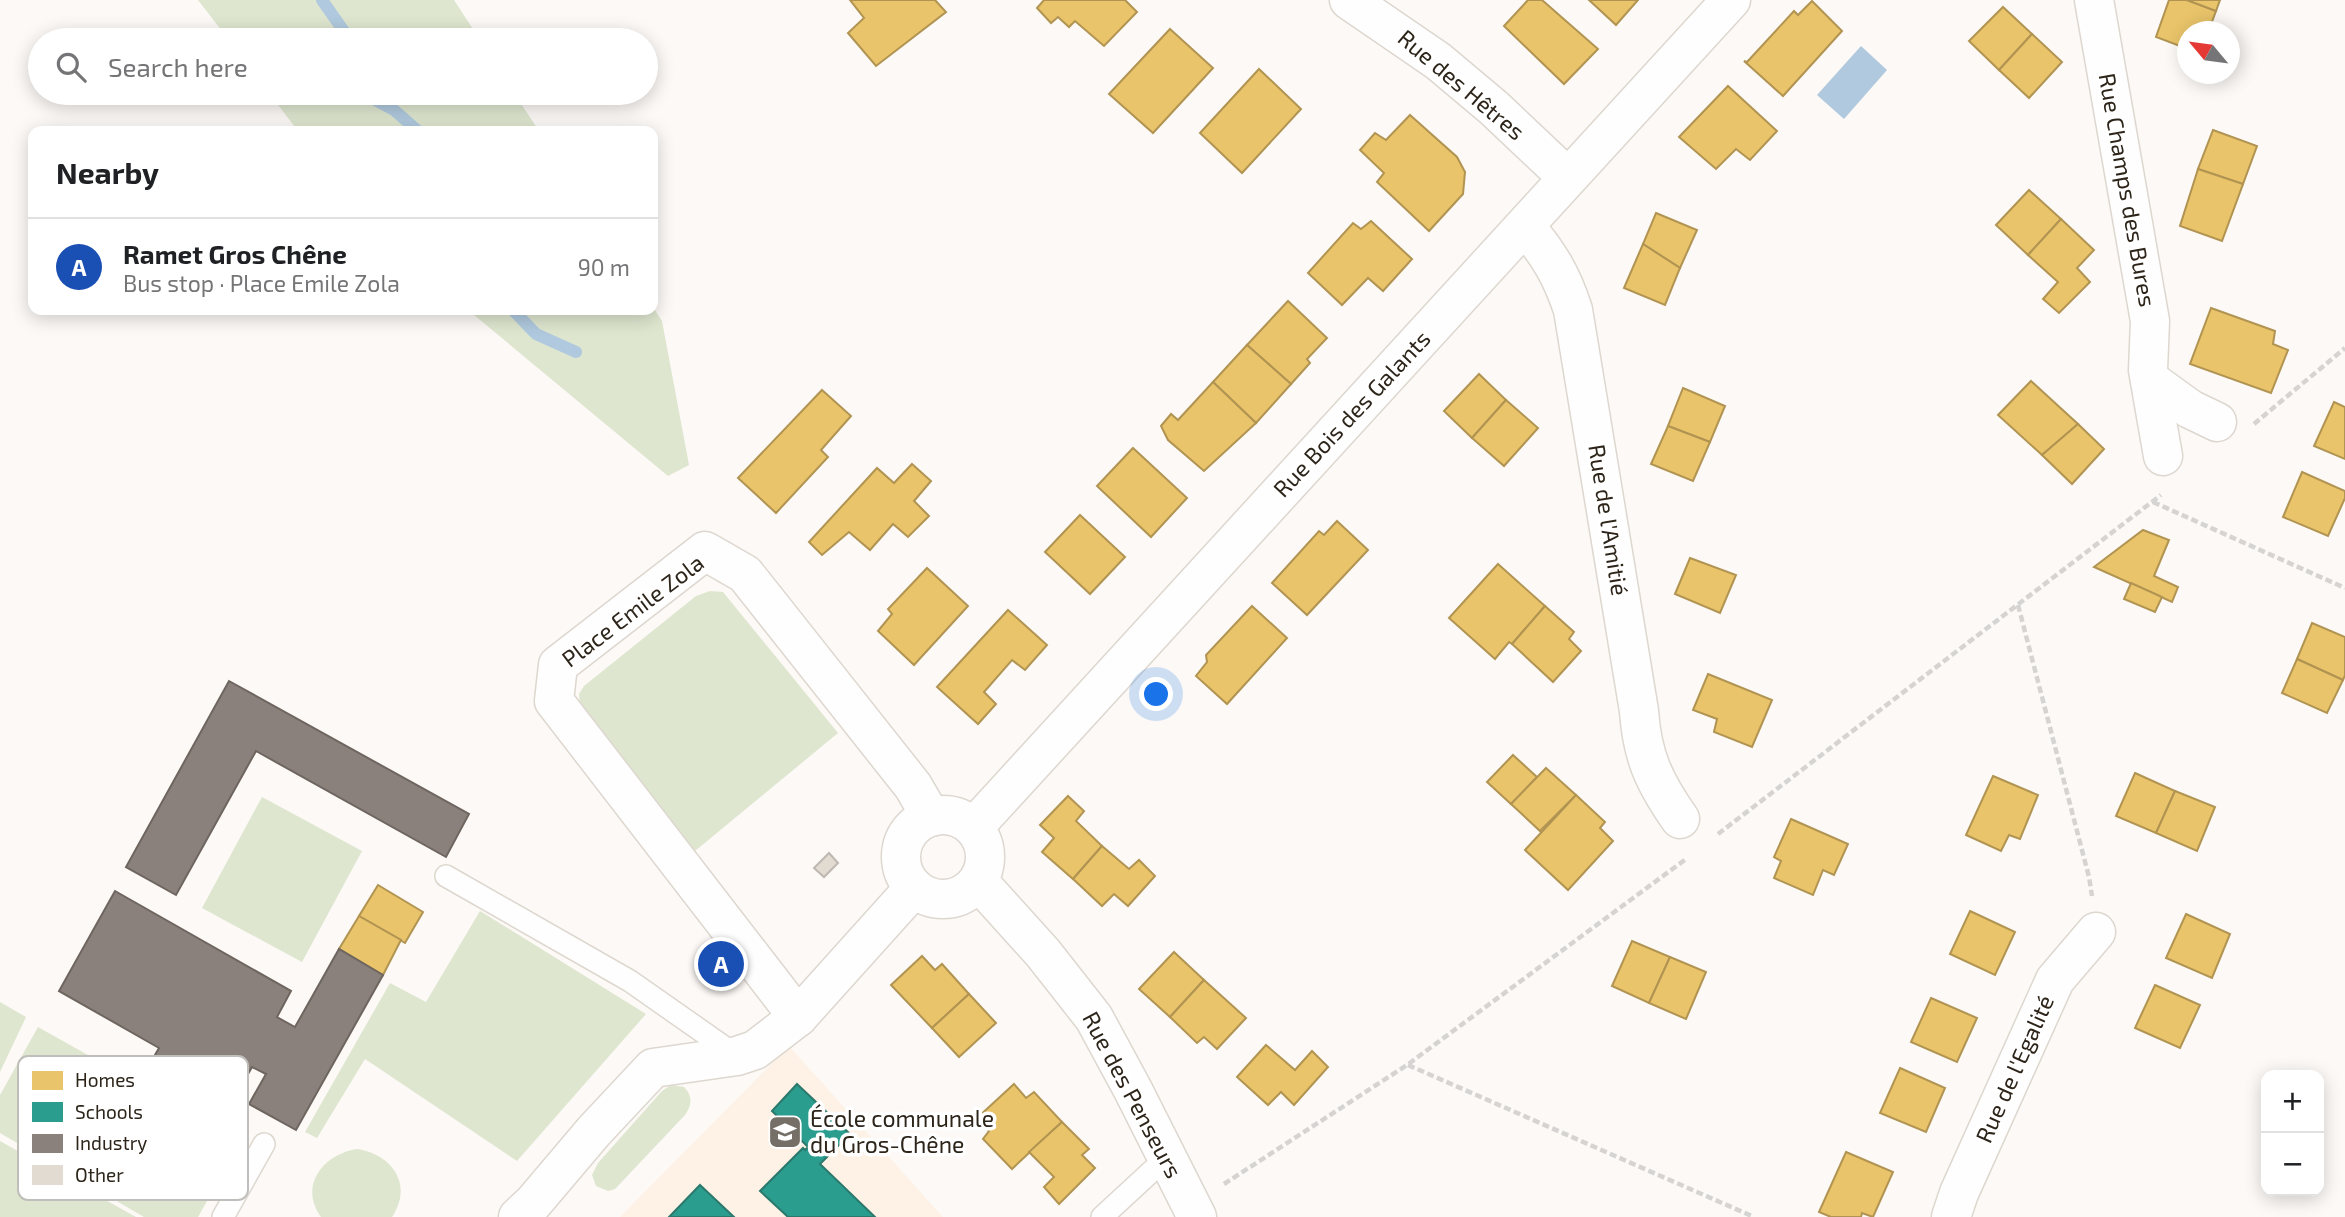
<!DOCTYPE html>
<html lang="en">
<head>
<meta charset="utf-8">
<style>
  body { margin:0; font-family:"Exo 2",sans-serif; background:#f6f6f6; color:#202124 }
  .controls { position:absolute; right:21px; bottom:21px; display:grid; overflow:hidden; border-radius:14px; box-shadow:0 4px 18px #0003 }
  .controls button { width:63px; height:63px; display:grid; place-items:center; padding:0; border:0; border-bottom:2px solid #e0e0e0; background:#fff; color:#202124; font:35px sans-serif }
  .compass { position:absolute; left:2177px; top:21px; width:63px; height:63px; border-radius:50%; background:#fff; box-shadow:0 4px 18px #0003; rotate:299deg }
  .you { position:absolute; left:1157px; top:695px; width:24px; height:24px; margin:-18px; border:5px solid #fff; border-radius:50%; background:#1a73e8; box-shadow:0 0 0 10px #1a73e833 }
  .badge { display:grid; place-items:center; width:46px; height:46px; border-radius:50%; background:#db2777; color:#fff; font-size:23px; font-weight:700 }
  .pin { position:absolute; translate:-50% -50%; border:4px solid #fff; box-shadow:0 2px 7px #0006 }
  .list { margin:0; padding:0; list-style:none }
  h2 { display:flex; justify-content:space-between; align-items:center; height:91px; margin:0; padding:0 28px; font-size:30px }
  h2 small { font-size:23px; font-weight:400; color:#757577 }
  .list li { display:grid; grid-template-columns:46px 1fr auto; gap:21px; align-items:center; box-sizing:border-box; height:98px; padding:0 28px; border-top:2px solid #e0e0e0 }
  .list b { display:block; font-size:26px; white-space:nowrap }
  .list p { margin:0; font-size:23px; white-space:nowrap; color:#757577 }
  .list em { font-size:23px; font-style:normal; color:#757577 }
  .icon { flex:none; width:38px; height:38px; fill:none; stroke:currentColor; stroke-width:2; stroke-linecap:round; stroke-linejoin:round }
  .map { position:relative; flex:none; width:2345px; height:1217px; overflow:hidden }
  .search { position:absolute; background:#fff; box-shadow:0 4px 18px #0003; left:28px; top:28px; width:630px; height:77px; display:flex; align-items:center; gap:18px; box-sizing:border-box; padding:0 24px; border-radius:38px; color:#757577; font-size:26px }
  .panel { position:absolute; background:#fff; box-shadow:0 4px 18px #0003; left:28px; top:126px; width:630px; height:189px; border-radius:14px }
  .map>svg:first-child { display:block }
  .built { fill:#fdf2e5 }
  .green { fill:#dee6cf }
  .water { fill:#b0c9de }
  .homes { fill:#e9c46a; stroke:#b19452; stroke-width:2 }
  .schools { fill:#2a9d8f; stroke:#2b796c; stroke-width:2 }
  .industry { fill:#8a817c; stroke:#6e655f; stroke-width:2 }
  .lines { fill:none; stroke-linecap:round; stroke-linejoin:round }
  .stream { stroke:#b0c9de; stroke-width:12 }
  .building { fill:#e2dbd2; stroke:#bdb8b1; stroke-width:2 }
  .service-casing { stroke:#ddd7cf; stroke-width:24 }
  .minor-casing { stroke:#ddd7cf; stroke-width:41 }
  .path { stroke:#d6d4d3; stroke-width:4.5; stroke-dasharray:7 3.5; stroke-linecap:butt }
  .service { stroke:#fffefe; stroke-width:21 }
  .minor { stroke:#fffefe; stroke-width:38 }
  .labels { text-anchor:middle; stroke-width:7; stroke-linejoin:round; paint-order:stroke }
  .street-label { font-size:23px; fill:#2d251a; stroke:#fff }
  .poi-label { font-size:23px; fill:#2d251a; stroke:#fff; text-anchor:start }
  .key { fill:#fff; stroke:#c0beba; stroke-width:2 }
  .key-label { font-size:19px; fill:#2d251a }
</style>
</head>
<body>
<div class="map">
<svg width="2345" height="1217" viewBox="0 0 2345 1217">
  <rect width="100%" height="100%" fill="#fcf9f6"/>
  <polygon class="built" points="789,1046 943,1217 620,1217"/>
  <g class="green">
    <polygon points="198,0 454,0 480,40 229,40"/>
    <polygon points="269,93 514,93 539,131 298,131"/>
    <polygon points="653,307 662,321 689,465 668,476 468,310 653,310"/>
    <polygon points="710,591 723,592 838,733 695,851 580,707 579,694 584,686 696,596"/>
    <polygon points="262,797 362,851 302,962 202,908"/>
    <polygon points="480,911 646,1014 517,1161 365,1059 317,1138 305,1132 390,983 426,1002"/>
    <polygon points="0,1002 26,1017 0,1072"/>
    <polygon points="38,1027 241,1141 198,1217 144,1217 0,1133 0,1095"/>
    <path d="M 671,1085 L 684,1087 C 693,1096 692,1105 685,1115 L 615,1189 L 608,1191 L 596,1186 L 592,1175 L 598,1163 L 662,1091 Z"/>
    <polygon points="0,1141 136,1217 0,1217"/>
    <path d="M 357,1149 C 391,1154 414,1184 392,1217 L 321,1217 C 298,1185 324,1154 357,1149 Z"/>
  </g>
  <polygon class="water" points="1861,46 1887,70 1844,119 1817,95"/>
  <g class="homes">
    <polygon points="850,0 935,0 946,12 876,66 848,33 864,18"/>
    <polygon points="1044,0 1125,0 1137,12 1104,46 1075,21 1069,27 1058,17 1051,23 1037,8"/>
    <polygon points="1528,0 1542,0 1598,49 1564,84 1504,26"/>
    <polygon points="1589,0 1638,0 1616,25"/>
    <polygon points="2169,0 2187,0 2216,11 2208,32 2188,32 2188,49 2156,37"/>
    <polygon points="2187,0 2220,0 2216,11"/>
    <polygon points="1812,1 1842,31 1783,96 1744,61 1747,62 1794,11 1798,15"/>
    <polygon points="2003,7 2032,34 1999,70 1969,41"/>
    <polygon points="1170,29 1213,68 1153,133 1109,94"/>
    <polygon points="2032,34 2062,62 2029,98 1999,70"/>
    <polygon points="1259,69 1301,109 1242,173 1200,133"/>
    <polygon points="1728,86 1777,131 1750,160 1736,149 1716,169 1679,137"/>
    <polygon points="1410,115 1457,157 1465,172 1463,194 1429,231 1377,182 1384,173 1360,150 1375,133 1386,140"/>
    <polygon points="2213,130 2257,146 2243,184 2198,169"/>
    <polygon points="2198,169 2243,184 2222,241 2180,226"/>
    <polygon points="2029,190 2061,219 2028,255 1996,225"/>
    <polygon points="1656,213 1697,230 1680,268 1643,244"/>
    <polygon points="2061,219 2094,250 2077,268 2090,282 2059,313 2043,299 2058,282 2028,255"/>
    <polygon points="1371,221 1412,259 1383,291 1368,278 1342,305 1308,273 1353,223 1361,229"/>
    <polygon points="1643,244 1680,268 1665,305 1624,288"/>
    <polygon points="1288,301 1327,338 1307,359 1310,363 1291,384 1247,345"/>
    <polygon points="2211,308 2275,331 2273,344 2288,350 2271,393 2190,364"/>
    <polygon points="1247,345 1291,384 1256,423 1213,382"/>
    <polygon points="1479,374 1506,400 1472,438 1444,411"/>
    <polygon points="2031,381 2078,424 2042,455 1998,415"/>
    <polygon points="1213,382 1256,423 1204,471 1168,440 1161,426 1171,414 1178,420"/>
    <polygon points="1683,388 1725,406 1710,442 1668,426"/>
    <polygon points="822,390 851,416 821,450 828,457 776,513 738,478"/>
    <polygon points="1506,400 1538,428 1504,466 1472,438"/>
    <polygon points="2334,402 2345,407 2345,459 2314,446"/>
    <polygon points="2078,424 2104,449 2072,484 2042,455"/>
    <polygon points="1668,426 1710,442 1693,481 1651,464"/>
    <polygon points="1133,448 1187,498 1151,537 1097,486"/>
    <polygon points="912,464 931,481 914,501 929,516 908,537 893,524 870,550 849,532 822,555 809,542 877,468 894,483"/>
    <polygon points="2302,472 2345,491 2345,498 2328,536 2283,517"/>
    <polygon points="1080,515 1125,557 1090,594 1045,552"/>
    <polygon points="1337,521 1368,550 1307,615 1272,583 1319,531 1324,535"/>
    <polygon points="2143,530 2169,540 2154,576 2178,587 2172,602 2094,567"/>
    <polygon points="1690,558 1736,575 1720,613 1675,594"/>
    <polygon points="1498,564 1545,606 1512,644 1509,642 1495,659 1449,618"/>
    <polygon points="927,568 968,606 914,665 878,631 892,614 888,609"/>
    <polygon points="2131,583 2162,597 2155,612 2124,599"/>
    <polygon points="1252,606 1287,638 1227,704 1196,676 1207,662 1206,655"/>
    <polygon points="1545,606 1574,632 1569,639 1581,651 1553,682 1512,644"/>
    <polygon points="1008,610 1047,645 1025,670 1012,660 984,692 996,704 978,724 937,687"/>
    <polygon points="2312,623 2345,637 2345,675 2343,680 2297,659"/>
    <polygon points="2297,659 2343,680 2327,713 2282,693"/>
    <polygon points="1708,674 1772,700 1752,747 1714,732 1717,719 1693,710"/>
    <polygon points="1513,755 1537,777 1511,804 1487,782"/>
    <polygon points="1546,768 1576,795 1540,831 1511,804"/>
    <polygon points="2135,773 2175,791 2156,833 2116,816"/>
    <polygon points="1993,776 2038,795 2020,839 2009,835 2001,851 1966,835"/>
    <polygon points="2175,791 2215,807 2197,851 2156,833"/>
    <polygon points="1576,795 1605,822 1600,828 1613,841 1568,890 1525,850"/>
    <polygon points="1068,796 1084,811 1076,821 1102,846 1073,879 1042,852 1054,838 1040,825"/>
    <polygon points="1791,819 1848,844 1834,875 1823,870 1813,895 1774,878 1781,861 1774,857"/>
    <polygon points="1102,846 1129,869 1139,860 1155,876 1128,906 1114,894 1102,906 1073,879"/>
    <polygon points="378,885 423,912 405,943 359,916"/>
    <polygon points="1970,911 2015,932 1995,975 1950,954"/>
    <polygon points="2186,914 2230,934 2212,978 2166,958"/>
    <polygon points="359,916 401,940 383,975 339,949"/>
    <polygon points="1632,941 1670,957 1649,1003 1612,986"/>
    <polygon points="1174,952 1204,980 1170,1017 1139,989"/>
    <polygon points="922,956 935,970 942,964 969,994 932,1028 891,985"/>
    <polygon points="1670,957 1706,972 1686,1019 1649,1003"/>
    <polygon points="1204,980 1246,1018 1217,1049 1204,1037 1197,1043 1170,1017"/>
    <polygon points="2155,985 2200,1005 2180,1048 2135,1028"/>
    <polygon points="969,994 996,1023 959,1057 932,1028"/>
    <polygon points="1931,998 1977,1018 1957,1062 1911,1042"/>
    <polygon points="1266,1045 1295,1070 1312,1051 1328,1067 1294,1105 1281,1092 1268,1105 1237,1077"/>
    <polygon points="1900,1068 1945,1088 1926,1132 1880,1113"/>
    <polygon points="1014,1084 1026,1098 1034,1092 1062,1122 1012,1169 983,1139 989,1131 977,1118"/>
    <polygon points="1062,1122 1089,1149 1082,1155 1095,1168 1059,1204 1044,1187 1054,1177 1029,1152"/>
    <polygon points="1846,1152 1893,1172 1873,1217 1862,1213 1861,1217 1831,1217 1819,1212"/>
  </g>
  <g class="schools">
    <polygon points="797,1084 850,1134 820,1164 875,1217 788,1217 760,1191 803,1148 805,1150 808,1147 772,1111"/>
    <polygon points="700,1185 734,1217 669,1217"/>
  </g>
  <g class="industry">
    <polygon points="229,681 469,814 446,857 256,751 176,895 126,867"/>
    <polygon points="115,891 291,991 277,1017 295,1027 339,949 383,975 296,1130 249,1104 266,1074 252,1067 227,1111 148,1067 159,1048 59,991"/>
  </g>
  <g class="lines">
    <g class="stream">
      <polyline points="322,0 350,40"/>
      <polyline points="362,93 394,110 418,131"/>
      <polyline points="513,310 536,334 576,352"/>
    </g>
  </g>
  <g class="building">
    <polygon points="829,853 838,863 824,877 814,868"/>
    <polygon points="723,968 734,982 726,988 714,974"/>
  </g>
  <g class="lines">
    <g class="service-casing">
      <g id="service">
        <polyline points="446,876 630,981 737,1056"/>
        <polyline points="223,1217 264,1144"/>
        <polyline points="1102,1217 1167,1157"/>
      </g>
    </g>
    <g class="minor-casing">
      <g id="minor">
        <polyline points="1349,0 1438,61 1494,108 1567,177"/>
        <polyline points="2094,0 2150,321 2148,370 2163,456"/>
        <path d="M 1525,226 C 1549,254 1562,276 1573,310 L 1639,711 C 1642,756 1654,782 1680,819"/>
        <polyline points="2150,380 2190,409 2217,422"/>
        <circle cx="943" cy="857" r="42"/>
        <polyline points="974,827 1731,0"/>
        <polyline points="978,881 1043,953 1094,1018 1133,1090 1197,1217"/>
        <polyline points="798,1017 554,701 558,665 705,551 745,574 913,786 931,817"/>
        <polyline points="518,1217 533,1203 594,1131 653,1068 737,1056 755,1050 798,1017 914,888"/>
        <polyline points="1951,1217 1959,1193 2055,980 2096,932"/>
      </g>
    </g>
    <g class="path">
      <polyline points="2254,424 2345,348"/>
      <polyline points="2153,502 2345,588"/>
      <polyline points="2018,605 2089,877 2092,896"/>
      <polyline points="1718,834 2161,495"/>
      <polyline points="1408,1065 1754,1217"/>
      <polyline points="1224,1184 1407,1065 1686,859"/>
    </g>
    <use href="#service" class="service"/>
    <use href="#minor" class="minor"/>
  </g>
  <defs>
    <g id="school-square" transform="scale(1.75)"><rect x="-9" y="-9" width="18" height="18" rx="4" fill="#756f67" stroke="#fff"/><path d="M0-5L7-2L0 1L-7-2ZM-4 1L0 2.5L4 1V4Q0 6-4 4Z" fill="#fff"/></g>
  </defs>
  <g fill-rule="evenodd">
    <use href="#school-square" x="785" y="1132"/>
  </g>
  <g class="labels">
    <g class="street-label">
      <text transform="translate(1461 85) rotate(40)" y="8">Rue des Hêtres</text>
      <text transform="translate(2127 190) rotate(80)" y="8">Rue Champs des Bures</text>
      <text transform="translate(1352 414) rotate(-47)" y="8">Rue Bois des Galants</text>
      <text transform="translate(1608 520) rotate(81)" y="8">Rue de l'Amitié</text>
      <text transform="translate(633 611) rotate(-37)" y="8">Place Emile Zola</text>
      <text transform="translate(2015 1069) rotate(-66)" y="8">Rue de l'Egalité</text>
      <text transform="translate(1132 1095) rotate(62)" y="8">Rue des Penseurs</text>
    </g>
    <g class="poi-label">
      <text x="810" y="1127">École communale<tspan x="810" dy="26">du Gros-Chêne</tspan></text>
    </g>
  </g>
  <rect x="18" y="1056" width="230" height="144" rx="10" class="key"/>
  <rect x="32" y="1071" width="31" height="19" fill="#e9c46a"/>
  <rect x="32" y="1102" width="31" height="20" fill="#2a9d8f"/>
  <rect x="32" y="1134" width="31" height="19" fill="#8a817c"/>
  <rect x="32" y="1165" width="31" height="20" fill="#e2dbd2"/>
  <g class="key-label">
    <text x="75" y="1087">Homes</text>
    <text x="75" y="1119">Schools</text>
    <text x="75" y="1150">Industry</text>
    <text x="75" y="1182">Other</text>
  </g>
</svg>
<div class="controls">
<button>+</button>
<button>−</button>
</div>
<svg class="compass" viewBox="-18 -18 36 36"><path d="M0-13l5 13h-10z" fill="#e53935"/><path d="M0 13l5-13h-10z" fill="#757577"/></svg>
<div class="you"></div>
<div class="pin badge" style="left:721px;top:964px;background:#1a4fb4">A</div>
<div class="search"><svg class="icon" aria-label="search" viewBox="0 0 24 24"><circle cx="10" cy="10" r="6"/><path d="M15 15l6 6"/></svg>Search here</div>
<section class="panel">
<h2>Nearby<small></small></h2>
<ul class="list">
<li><span class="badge" style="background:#1a4fb4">A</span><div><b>Ramet Gros Chêne</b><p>Bus stop · Place Emile Zola</p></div><em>90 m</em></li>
</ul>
</section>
</div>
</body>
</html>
